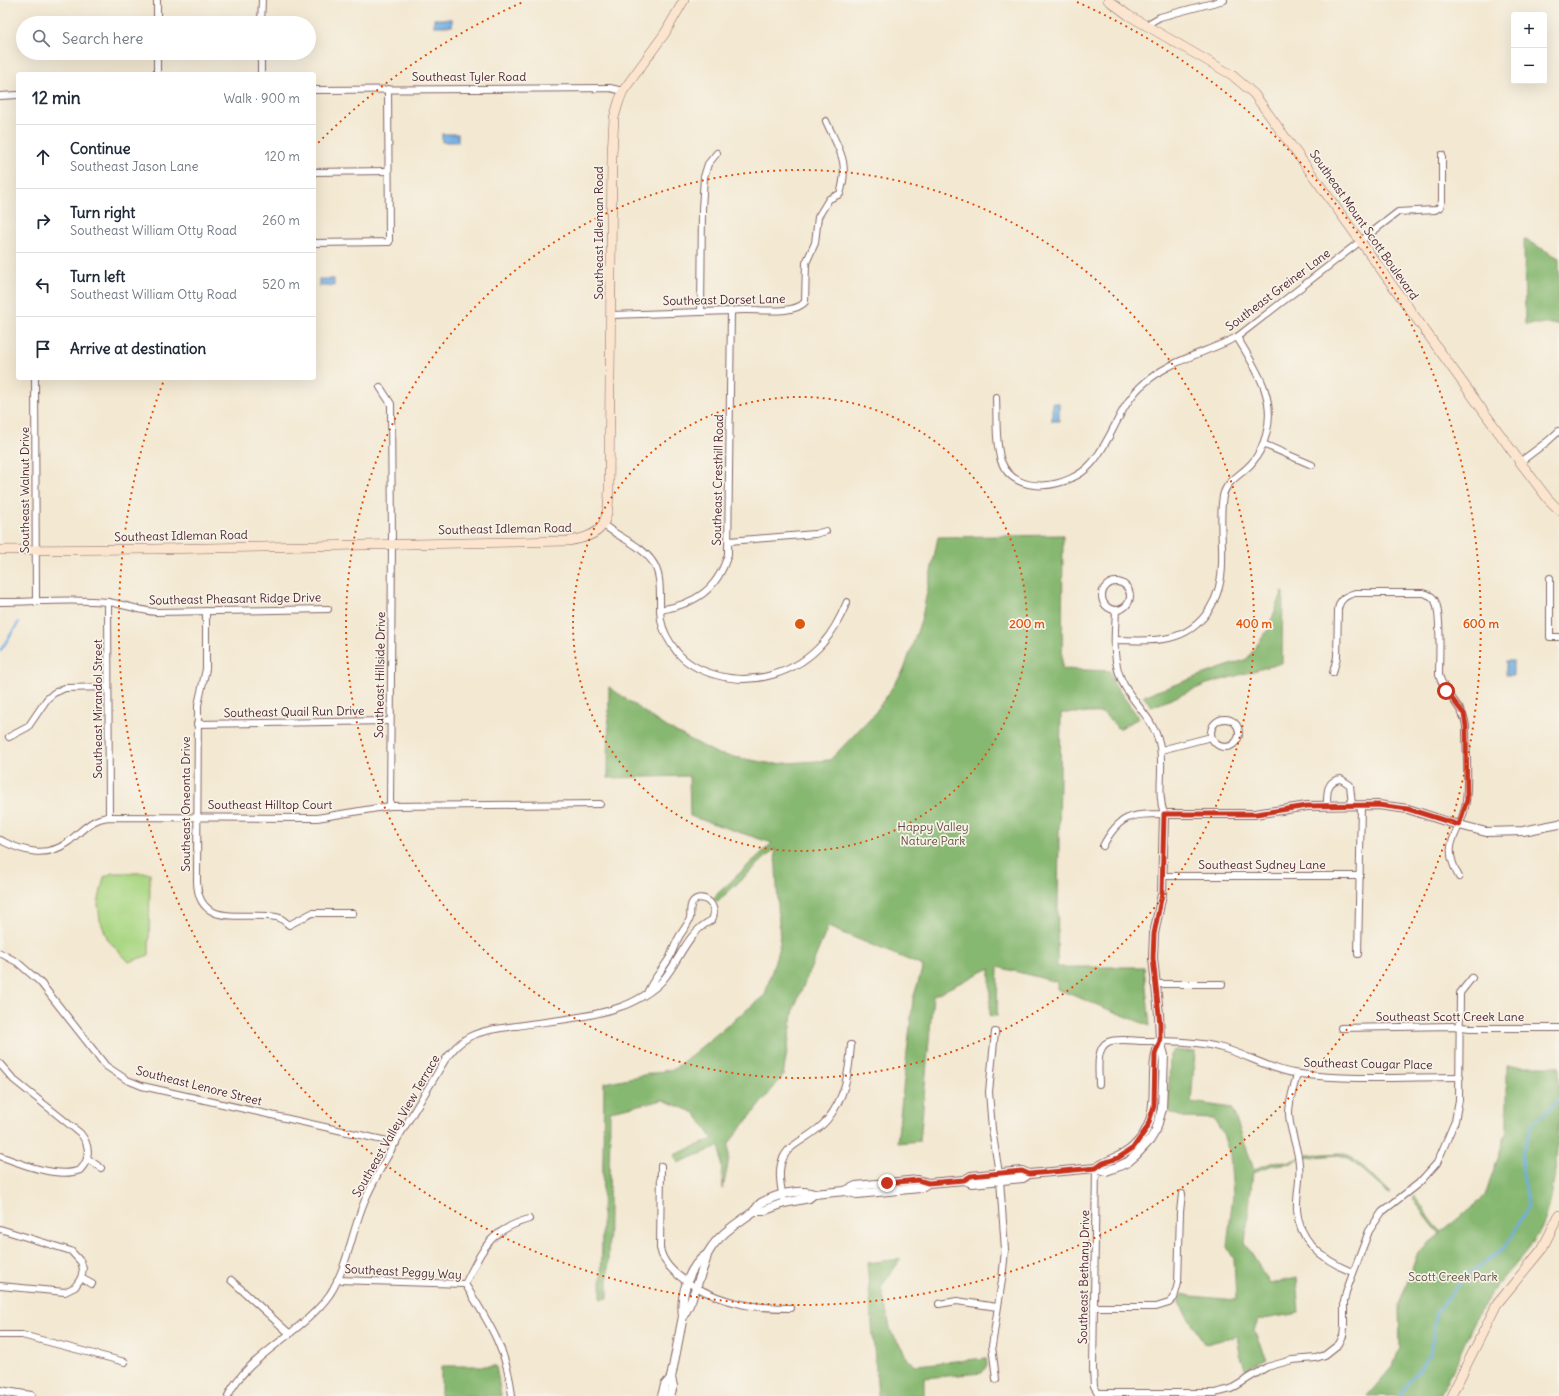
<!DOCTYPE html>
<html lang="en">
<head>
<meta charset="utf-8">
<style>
  body { margin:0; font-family:Delius,sans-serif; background:#f2f2f3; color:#1f2937 }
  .controls { position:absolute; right:12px; top:12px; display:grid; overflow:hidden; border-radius:4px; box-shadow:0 4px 16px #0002 }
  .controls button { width:36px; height:36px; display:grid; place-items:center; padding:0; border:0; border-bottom:1px solid #e0e1e3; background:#fff; color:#1f2937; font:20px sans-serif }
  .stop { position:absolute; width:12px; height:12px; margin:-9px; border:3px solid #c8321e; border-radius:50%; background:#fff }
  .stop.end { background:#c8321e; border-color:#fff; box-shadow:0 1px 4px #0008 }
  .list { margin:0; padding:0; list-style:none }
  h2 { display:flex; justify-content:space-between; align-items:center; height:52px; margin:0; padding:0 16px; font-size:17px }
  h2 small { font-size:13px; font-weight:400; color:#747a83 }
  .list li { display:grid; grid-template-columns:26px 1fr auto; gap:12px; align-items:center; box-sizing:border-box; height:64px; padding:0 16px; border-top:1px solid #e0e1e3 }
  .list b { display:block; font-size:15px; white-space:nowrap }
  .list p { margin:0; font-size:13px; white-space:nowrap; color:#747a83 }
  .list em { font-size:13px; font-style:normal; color:#747a83 }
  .icon { flex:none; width:22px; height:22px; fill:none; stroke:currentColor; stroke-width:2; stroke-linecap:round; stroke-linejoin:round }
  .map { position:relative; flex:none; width:1559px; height:1396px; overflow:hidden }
  .search { position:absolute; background:#fff; box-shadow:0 4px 16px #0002; left:16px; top:16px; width:300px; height:44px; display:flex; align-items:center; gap:10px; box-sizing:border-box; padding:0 14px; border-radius:22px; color:#747a83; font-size:15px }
  .panel { position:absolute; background:#fff; box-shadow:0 4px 16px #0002; left:16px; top:72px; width:300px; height:308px; border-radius:4px }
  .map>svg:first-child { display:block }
  .green { fill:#aad783; stroke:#7a7b57 }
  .forest { fill:#87b871; stroke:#686c4e }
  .water { fill:#70aee2; stroke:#5d6686 }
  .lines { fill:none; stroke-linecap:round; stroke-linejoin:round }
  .stream { stroke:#70aee2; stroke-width:2.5 }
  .minor-casing { stroke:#856565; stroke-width:8 }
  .tertiary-casing { stroke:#856565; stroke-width:10 }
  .secondary-casing { stroke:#856565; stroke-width:10 }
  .minor { stroke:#fff; stroke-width:6 }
  .tertiary { stroke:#fff; stroke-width:8 }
  .secondary { stroke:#fbe5cf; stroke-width:9 }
  .route { stroke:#c8321e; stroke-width:5 }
  .ring { fill:none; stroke:#e0560e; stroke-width:2; stroke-dasharray:2 4 }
  .labels { text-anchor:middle; stroke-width:3.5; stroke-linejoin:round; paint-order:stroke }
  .street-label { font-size:12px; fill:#4a1f2b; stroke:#f7f3e8 }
  .park-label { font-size:12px; fill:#624d41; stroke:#f7f3e8 }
  .centre { fill:#e0560e; stroke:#f7f3e8; stroke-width:2 }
  .ring-label { font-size:12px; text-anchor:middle; font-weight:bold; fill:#e0560e; stroke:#f7f3e8; stroke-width:3.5; stroke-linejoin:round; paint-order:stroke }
</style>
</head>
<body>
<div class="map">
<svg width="1559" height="1396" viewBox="0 0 1559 1396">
  <rect width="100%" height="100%" fill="#f7f3e8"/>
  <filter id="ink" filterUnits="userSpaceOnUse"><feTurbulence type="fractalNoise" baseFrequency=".025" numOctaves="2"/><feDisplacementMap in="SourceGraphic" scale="8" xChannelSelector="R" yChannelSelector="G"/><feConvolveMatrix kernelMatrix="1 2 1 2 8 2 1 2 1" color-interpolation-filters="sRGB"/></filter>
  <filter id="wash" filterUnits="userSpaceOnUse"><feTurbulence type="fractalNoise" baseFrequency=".012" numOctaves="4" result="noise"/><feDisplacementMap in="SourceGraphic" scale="16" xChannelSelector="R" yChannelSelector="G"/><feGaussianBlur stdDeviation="0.9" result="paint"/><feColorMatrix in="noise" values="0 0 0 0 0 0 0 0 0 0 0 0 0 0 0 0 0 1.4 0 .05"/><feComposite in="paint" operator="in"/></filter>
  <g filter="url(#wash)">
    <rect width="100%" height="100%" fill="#f3e8d1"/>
    <polygon class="green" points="112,873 150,873 149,955 129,962 108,940 100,920 98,904 104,877"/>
    <g class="forest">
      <polygon points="1524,239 1559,258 1559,324 1525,324"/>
      <polygon points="1063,535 1062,669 1110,671 1114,684 1139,718 1119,729 1103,713 1061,713 1057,967 1144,967 1150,1026 1057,989 1057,982 998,967 997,1016 990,1016 990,968 933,996 920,1141 897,1143 913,999 923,966 828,927 794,1008 783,1076 729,1143 729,1159 723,1189 720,1146 678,1163 674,1155 713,1139 695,1113 663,1100 610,1111 608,1298 601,1299 604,1083 674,1069 765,995 780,943 775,849 717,902 713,898 772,843 690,816 689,776 608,778 609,687 661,724 718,754 773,764 830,760 875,713 904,670 922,617 938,537"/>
      <polygon points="1283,591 1282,663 1207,684 1152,707 1143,696 1247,659 1267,631"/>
      <polygon points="1174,1050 1195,1052 1191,1102 1232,1108 1254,1169 1271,1163 1292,1161 1307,1156 1307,1155 1341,1153 1350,1156 1391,1193 1389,1194 1348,1158 1339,1155 1299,1158 1292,1163 1273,1165 1253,1172 1245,1243 1270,1284 1296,1278 1299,1313 1258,1320 1254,1331 1266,1359 1246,1370 1240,1354 1237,1336 1206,1344 1179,1303 1183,1294 1191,1296 1236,1300 1234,1259 1227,1247 1233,1195 1230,1154 1222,1132 1214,1119 1187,1118 1168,1112 1170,1055"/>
      <path d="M 1507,1066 L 1559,1066 C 1559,1113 1559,1182 1544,1224 C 1530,1253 1501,1275 1484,1304 C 1466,1333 1457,1367 1439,1396 L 1367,1396 L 1393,1366 L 1400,1347 L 1399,1305 L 1418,1252 L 1440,1234 L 1412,1198 L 1414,1196 L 1441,1232 L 1484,1198 L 1507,1131 Z"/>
      <polygon points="901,1259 881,1287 891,1332 902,1348 907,1359 916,1365 986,1358 987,1365 982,1373 924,1378 924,1396 878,1396 867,1263"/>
      <polygon points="441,1366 496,1366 501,1396 441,1396"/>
    </g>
    <g class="water">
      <rect x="434" y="19" width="18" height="7"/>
      <rect x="442" y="134" width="16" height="8"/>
      <rect x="319" y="279" width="15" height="7"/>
      <rect x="1052" y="403" width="7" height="18"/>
      <rect x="1506" y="661" width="7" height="14"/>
    </g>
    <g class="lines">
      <g class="stream">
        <polyline points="0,651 19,622"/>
        <polyline points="1399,1396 1431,1353 1436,1312 1466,1276 1496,1255 1512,1237 1527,1207 1521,1157 1533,1123 1559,1100"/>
      </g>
    </g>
  </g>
  <g filter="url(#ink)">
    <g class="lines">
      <g class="minor-casing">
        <g id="minor">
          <polyline points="157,23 157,0"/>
          <polyline points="261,23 262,0"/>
          <polyline points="1146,25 1160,17 1224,0"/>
          <polyline points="157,74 157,53"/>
          <polyline points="261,74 261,53"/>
          <polyline points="314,90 610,88 623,91"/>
          <polyline points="0,96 18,95"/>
          <polyline points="314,172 388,171"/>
          <polyline points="314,243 389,242 388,89"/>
          <polyline points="701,311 702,209 704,177 708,164 717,153"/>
          <path d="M 611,315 L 731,311 C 751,307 791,317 805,302 L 806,263 L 815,243 L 818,217 L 829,199 L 840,194 C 850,161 839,150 826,121"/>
          <polyline points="35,378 36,602"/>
          <polyline points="380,387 391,404 392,543 390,806"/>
          <path d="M 996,397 C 997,417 995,441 1001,461 C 1015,498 1070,488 1091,464 C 1111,442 1118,409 1140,387 C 1168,360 1204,354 1237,337 L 1398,212 L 1435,210 L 1440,207 L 1442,201 L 1442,155"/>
          <polyline points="1263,444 1312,465"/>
          <polyline points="1520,462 1548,441 1559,431"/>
          <path d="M 604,525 C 619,538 640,544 652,561 C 664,577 658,601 661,620 C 663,632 670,643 677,652 C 686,663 702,671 716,675 C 754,686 797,673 823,643 C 834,631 841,616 847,602"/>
          <polyline points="729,541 815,534 826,531"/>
          <polyline points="1550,578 1550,637 1559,637"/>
          <circle cx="1116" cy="596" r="14"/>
          <path d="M 0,602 C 35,602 74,598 108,602 C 124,604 139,611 156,612 L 328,609"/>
          <polyline points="108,602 109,817"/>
          <path d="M 660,610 C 696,604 718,589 728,554 L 731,311"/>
          <path d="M 206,611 L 206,669 L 198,705 L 197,881 C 198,930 245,911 276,917 C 281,917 285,922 289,925 L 312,913 L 353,913"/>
          <path d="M 1115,640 C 1133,640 1152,642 1169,638 C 1205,630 1222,596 1222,563 C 1223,541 1219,517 1223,496 C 1226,481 1241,475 1251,464 C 1258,456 1263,446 1266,435 C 1277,397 1255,368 1237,337"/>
          <path d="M 1333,673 L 1337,657 L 1338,609 C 1340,599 1345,596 1355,593 L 1423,593 C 1427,594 1431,595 1434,599 C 1442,610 1439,659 1439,675 C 1444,695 1464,706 1466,726 C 1466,751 1469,777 1466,801 C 1463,835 1438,839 1459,877"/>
          <circle cx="1225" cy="733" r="14"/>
          <polyline points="197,724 390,721"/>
          <polyline points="9,737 28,727 47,699 54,693 65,688 108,687"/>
          <polyline points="1161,750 1211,737"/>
          <path d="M 1327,805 C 1327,794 1326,780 1341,779 L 1350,785 L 1352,805"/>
          <path d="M 0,840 C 22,851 46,859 68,842 C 82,831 90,819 109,817 L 317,818 L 390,806 L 600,804"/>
          <path d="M 1103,846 C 1119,815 1131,814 1164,814 C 1156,791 1165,766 1159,742 C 1153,719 1135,705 1124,685 C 1111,662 1115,635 1116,610"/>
          <polyline points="1163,876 1360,876"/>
          <polyline points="0,953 17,962 40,982 106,1066 127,1080 142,1086 396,1143"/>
          <polyline points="1358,954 1361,805"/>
          <polyline points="1154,984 1222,984"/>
          <polyline points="1341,1028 1452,1026 1470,1028 1559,1028"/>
          <polyline points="995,1032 989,1092 992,1129 1000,1180 1005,1250 1002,1280 992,1346 996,1379"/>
          <path d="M 0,1064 L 14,1080 L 80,1133 C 90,1145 91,1158 80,1170 C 59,1179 21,1164 0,1156"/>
          <path d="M 1297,1074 C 1294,1087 1289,1100 1289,1113 C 1289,1130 1298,1147 1299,1164 C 1301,1179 1296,1194 1297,1210 C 1299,1243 1325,1261 1352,1272"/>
          <path d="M 1099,1084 C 1099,1073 1095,1048 1108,1042 C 1118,1038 1134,1041 1144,1041 C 1170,1041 1197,1041 1222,1048 C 1248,1055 1273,1071 1300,1074 C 1352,1081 1407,1077 1460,1077"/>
          <polyline points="88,1159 101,1168"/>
          <path d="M 661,1166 L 660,1248 C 665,1278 714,1298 741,1304 C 757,1308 774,1308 790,1308"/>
          <polyline points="1096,1168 1093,1370 1094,1386 1098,1393 1215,1393 1231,1389 1267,1367 1292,1360 1316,1358 1325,1355 1339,1344 1343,1336 1344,1328 1344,1302 1346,1292 1369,1231 1382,1212 1419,1183 1437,1163 1455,1121 1459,1100 1460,993 1472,978"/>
          <path d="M 784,1203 C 780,1184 774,1160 793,1146 C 805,1137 817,1132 827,1120 C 845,1098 849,1073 851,1045"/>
          <polyline points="0,1229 71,1251 81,1262 83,1269 81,1278 75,1287 65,1292 0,1286"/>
          <polyline points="81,1278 92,1284"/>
          <polyline points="231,1280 290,1334"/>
          <path d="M 337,1280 L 465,1284 C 488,1321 508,1351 512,1396"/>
          <path d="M 465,1284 C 483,1249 488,1231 529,1219"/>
          <polyline points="939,1304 957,1301 997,1307"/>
          <polyline points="1095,1307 1156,1307 1169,1303 1174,1298 1178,1283 1180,1212 1182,1194"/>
          <polyline points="0,1335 22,1335 125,1362"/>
          <path d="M 228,1396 C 246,1356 303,1333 330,1294 C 348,1266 352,1230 365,1200 C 387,1152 418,1106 445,1060 C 452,1051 458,1043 469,1037 C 483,1030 500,1028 516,1026 C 548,1021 589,1018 620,1007 C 633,1003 654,991 663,980 C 680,960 687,932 712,920 C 720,904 700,891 692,903 C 689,908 691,914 690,918 C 688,925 682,931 679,937 C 675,944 673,950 670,957 C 663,969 654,978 648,991"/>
        </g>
      </g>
      <g class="tertiary-casing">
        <g id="tertiary">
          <path d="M 1096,1168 C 1107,1159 1122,1158 1133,1147 C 1167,1115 1145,1078 1160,1041"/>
          <polyline points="964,1180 971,1176 1022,1171 1029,1174 1096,1168 1106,1171 1117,1167 1128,1162 1136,1155 1150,1140 1156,1130 1162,1109 1164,1055 1160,1041 1159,1014 1153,958 1154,934 1162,894 1164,814 1255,814 1307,806 1378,805 1408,809 1448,822 1486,832 1523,831 1559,824"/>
          <polyline points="845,1191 857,1194 920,1188 928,1183"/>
          <polyline points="754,1211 763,1211 784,1203 809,1198 814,1194 845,1191 856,1186 918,1180 928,1183 964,1180 972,1183 1023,1178 1029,1174"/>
          <path d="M 683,1316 C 691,1305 699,1279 704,1265 C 706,1261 706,1257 708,1253 C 718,1235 736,1224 753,1212 C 756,1210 758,1205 761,1203 C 776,1195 799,1188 814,1194"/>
          <polyline points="0,1391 31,1396"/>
          <polyline points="662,1396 665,1385 671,1378"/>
          <path d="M 670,1396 L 673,1386 L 671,1378 L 683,1316 C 680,1296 689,1266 706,1255"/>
        </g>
      </g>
      <g class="secondary-casing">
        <g id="secondary">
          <polyline points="1108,0 1128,15 1232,75 1254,94 1523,466 1548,499 1559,510"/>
          <path d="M 0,550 L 155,549 L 568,541 C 603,536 608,525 609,491 L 612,155 L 614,118 L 619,101 L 623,91 L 665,33 L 684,0"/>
          <polyline points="1451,1396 1497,1304 1542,1249 1559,1215"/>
        </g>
      </g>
      <use href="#minor" class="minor"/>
      <use href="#tertiary" class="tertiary"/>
      <use href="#secondary" class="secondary"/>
    </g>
  </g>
  <g class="lines" filter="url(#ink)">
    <polyline class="route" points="887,1183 918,1180 928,1183 964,1180 971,1176 1022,1171 1029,1174 1096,1168 1103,1163 1118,1158 1133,1148 1147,1128 1154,1106 1155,1054 1160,1041 1160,1024 1153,958 1154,934 1162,894 1164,814 1256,814 1307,806 1378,805 1408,809 1459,825 1467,800 1466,726 1464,714 1446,691"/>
  </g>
  <g class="ring">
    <circle cx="800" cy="624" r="227"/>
    <circle cx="800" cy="624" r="454"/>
    <path d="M314 147A681 681 0 0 1 523 2M1077 2A681 681 0 1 1 164 380"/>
  </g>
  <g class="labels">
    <g class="street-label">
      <text x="469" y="81">Southeast Tyler Road</text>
      <text transform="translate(1364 225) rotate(55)" y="4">Southeast Mount Scott Boulevard</text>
      <text transform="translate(599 233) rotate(-90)" y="4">Southeast Idleman Road</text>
      <text transform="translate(1278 290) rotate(-37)" y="4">Southeast Greiner Lane</text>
      <text transform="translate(724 300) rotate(-1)" y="4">Southeast Dorset Lane</text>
      <text transform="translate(718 480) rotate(-89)" y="4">Southeast Cresthill Road</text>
      <text transform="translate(25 490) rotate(-90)" y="4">Southeast Walnut Drive</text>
      <text transform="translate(505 529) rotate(-1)" y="4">Southeast Idleman Road</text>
      <text transform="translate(181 536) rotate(-1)" y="4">Southeast Idleman Road</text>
      <text transform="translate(235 599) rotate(-1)" y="4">Southeast Pheasant Ridge Drive</text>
      <text transform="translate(380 675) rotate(-89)" y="4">Southeast Hillside Drive</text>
      <text transform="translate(98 709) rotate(-90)" y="4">Southeast Mirandol Street</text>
      <text transform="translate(294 712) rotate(-1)" y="4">Southeast Quail Run Drive</text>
      <text transform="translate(186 804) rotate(-90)" y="4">Southeast Oneonta Drive</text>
      <text x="270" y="809">Southeast Hilltop Court</text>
      <text x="1262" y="869">Southeast Sydney Lane</text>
      <text x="1450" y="1021">Southeast Scott Creek Lane</text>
      <text transform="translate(1368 1064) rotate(1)" y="4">Southeast Cougar Place</text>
      <text transform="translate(199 1086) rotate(14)" y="4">Southeast Lenore Street</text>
      <text transform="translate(396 1126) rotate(-60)" y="4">Southeast Valley View Terrace</text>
      <text transform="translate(403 1272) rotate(3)" y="4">Southeast Peggy Way</text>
      <text transform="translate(1084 1277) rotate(-89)" y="4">Southeast Bethany Drive</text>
    </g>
    <g class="park-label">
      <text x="933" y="831">Happy Valley<tspan x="933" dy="14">Nature Park</tspan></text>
      <text x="1453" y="1281">Scott Creek Park</text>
    </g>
  </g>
  <circle cx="800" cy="624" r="6" class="centre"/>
  <g class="ring-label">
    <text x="1027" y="628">200 m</text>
    <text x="1254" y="628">400 m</text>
    <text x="1481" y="628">600 m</text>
  </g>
</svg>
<div class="controls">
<button>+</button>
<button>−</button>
</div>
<div class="stop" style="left:1446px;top:691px"></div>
<div class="stop end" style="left:887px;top:1183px"></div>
<div class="search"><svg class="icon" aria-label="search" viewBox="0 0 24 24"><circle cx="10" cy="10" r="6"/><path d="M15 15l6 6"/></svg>Search here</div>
<section class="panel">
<h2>12 min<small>Walk · 900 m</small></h2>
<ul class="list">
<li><svg class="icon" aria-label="ahead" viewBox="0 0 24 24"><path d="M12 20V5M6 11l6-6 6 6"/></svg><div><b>Continue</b><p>Southeast Jason Lane</p></div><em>120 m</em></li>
<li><svg class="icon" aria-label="right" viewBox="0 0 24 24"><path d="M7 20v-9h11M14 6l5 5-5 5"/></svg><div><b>Turn right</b><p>Southeast William Otty Road</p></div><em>260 m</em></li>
<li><svg class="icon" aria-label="left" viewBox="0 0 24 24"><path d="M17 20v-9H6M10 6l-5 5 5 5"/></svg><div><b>Turn left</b><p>Southeast William Otty Road</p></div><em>520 m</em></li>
<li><svg class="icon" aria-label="arrive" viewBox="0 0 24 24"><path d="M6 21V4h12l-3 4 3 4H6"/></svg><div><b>Arrive at destination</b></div></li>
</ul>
</section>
</div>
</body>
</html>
